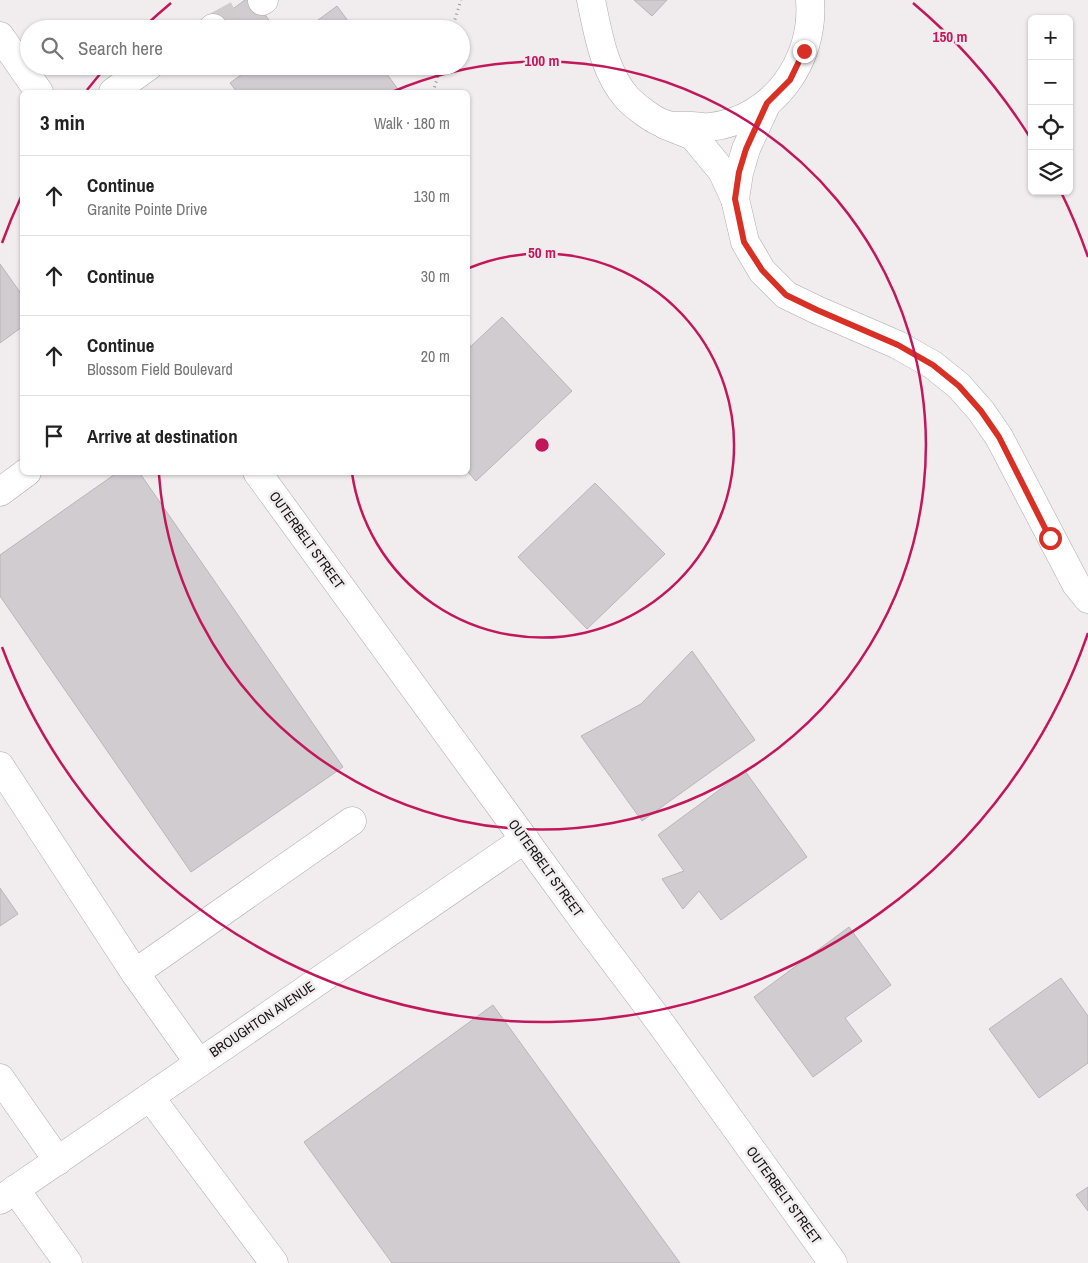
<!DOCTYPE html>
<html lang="en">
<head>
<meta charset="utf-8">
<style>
  body { margin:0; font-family:"Archivo Narrow",sans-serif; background:#f6f6f6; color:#222 }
  .controls { position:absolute; right:15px; top:15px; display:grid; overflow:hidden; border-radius:8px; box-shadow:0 1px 4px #0004 }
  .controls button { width:45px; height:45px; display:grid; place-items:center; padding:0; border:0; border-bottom:1px solid #e0e0e0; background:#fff; color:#222; font:25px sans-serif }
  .stop { position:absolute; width:15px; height:15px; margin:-11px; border:4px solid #d93025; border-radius:50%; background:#fff }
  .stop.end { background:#d93025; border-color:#fff; box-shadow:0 1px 5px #0008 }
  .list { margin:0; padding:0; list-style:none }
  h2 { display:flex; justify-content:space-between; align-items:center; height:65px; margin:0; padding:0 20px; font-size:21px }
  h2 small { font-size:16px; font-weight:400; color:#767676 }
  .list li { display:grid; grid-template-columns:32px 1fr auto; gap:15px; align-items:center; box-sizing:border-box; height:80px; padding:0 20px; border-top:1px solid #e0e0e0 }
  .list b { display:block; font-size:19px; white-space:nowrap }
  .list p { margin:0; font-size:16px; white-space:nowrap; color:#767676 }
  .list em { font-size:16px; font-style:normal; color:#767676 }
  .icon { flex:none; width:28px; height:28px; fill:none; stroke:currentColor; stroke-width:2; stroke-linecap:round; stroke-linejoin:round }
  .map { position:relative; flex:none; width:1088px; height:1263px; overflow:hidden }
  .search { position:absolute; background:#fff; box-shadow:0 1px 4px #0004; left:20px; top:20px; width:450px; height:55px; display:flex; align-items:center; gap:12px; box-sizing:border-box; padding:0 18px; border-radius:28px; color:#767676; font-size:19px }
  .panel { position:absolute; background:#fff; box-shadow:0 1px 4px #0004; left:20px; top:90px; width:450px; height:385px; border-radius:8px }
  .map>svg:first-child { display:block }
  .building { fill:#d0cccf; stroke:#b9b5b8 }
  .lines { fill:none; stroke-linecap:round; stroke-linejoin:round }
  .minor-tunnel { stroke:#d0cbcc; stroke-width:28; stroke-dasharray:28 14; stroke-linecap:butt }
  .minor-casing { stroke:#afaaab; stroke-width:29 }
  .path { stroke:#999596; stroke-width:3; stroke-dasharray:1 4; stroke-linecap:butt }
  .minor { stroke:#fff; stroke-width:28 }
  .route { stroke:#d93025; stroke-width:6 }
  .ring { fill:none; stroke:#c2185b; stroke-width:2.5 }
  .labels { text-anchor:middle; stroke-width:5; stroke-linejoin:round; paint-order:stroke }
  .street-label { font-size:14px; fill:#141212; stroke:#f1eced }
  .centre { fill:#c2185b; stroke:#f1eced; stroke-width:2.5 }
  .ring-label { font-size:15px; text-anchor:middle; font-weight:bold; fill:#c2185b; stroke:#f1eced; stroke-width:5; stroke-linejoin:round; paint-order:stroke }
</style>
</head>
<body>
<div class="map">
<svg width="1088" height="1263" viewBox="0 0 1088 1263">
  <rect width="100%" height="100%" fill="#f1eced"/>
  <g class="building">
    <polygon points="245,0 255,0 275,29 233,29 223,16"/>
    <polygon points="634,0 667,0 652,16"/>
    <polygon points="337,6 354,29 306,29"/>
    <polygon points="253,66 381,66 400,92 237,92 230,83"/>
    <polygon points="0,264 22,295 22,327 0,343"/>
    <polygon points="502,317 572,391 476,481 468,472 468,349"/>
    <polygon points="118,472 139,472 343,767 191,872 0,596 0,555"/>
    <polygon points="595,483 665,554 587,629 518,557"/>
    <polygon points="692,651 755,740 642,821 581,736 641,704"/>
    <polygon points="745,771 807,857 721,920 699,891 683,909 662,879 684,871 658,835"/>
    <polygon points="0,888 18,914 0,926"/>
    <polygon points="849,927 891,985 845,1018 862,1041 813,1077 754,997"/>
    <polygon points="1061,978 1088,1016 1088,1063 1039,1098 989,1029"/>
    <polygon points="493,1005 680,1263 392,1263 304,1142"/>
    <polygon points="1088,1187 1088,1211 1076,1195"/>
  </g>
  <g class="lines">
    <polyline class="minor-tunnel" points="213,28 262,1"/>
    <g class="minor-casing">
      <g id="minor">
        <path d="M 591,0 C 598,33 604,73 628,99 C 636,107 654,121 665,124 C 673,127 683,126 692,126 C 698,126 705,128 710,127 C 773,120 815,61 810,0"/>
        <polyline points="262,1 264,0"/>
        <polyline points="212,29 213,28"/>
        <polyline points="0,36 39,92"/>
        <polyline points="113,92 149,66"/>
        <polyline points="665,125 693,136 722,171 735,199 745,242 762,271 786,295 817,310 898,345 933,365 959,386 981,411 999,437 1076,584 1088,599"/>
        <polyline points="735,199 739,173 746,149 767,103"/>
        <polyline points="257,472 589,928 659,1021 833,1263"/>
        <polyline points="0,492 27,472"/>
        <polyline points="0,766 135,973 199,1063"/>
        <polyline points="135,973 352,821"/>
        <polyline points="0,1078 58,1161"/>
        <polyline points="150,1097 274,1263"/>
        <polyline points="15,1189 68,1263"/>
        <polyline points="0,1200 525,839"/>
      </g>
    </g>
    <g class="path">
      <polyline points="452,29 461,0"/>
      <polyline points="433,92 441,66"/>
    </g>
    <use href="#minor" class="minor"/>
  </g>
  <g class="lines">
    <polyline class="route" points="804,51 790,80 767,103 746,149 739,172 735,199 744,242 762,270 786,295 817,310 898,345 933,365 959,386 981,411 999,437 1050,538"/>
  </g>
  <g class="ring">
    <path d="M469 268A192 192 0 1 1 352 473"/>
    <path d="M392 92A384 384 0 1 1 159 475"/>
    <path d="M1088 633A577 577 0 0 1 2 647M2 243A577 577 0 0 1 21 197M87 90A577 577 0 0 1 107 66M145 26A577 577 0 0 1 171 3M913 3A577 577 0 0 1 1031 139M1061 192A577 577 0 0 1 1088 257"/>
  </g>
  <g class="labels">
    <g class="street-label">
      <text transform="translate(307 540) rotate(54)" y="5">OUTERBELT STREET</text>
      <text transform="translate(546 868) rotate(54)" y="5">OUTERBELT STREET</text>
      <text transform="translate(262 1019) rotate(-34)" y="5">BROUGHTON AVENUE</text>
      <text transform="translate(784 1195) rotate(54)" y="5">OUTERBELT STREET</text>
    </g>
  </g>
  <circle cx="542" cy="445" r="8" class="centre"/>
  <g class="ring-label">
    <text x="950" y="42">150 m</text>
    <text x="542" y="66">100 m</text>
    <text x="542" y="258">50 m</text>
  </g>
</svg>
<div class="controls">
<button>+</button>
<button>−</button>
<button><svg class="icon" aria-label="locate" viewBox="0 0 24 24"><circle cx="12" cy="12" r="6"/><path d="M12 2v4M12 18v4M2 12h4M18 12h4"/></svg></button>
<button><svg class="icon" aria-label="layers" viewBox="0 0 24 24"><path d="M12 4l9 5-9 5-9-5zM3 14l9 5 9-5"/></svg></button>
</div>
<div class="stop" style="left:1050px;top:538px"></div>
<div class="stop end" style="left:804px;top:51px"></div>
<div class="search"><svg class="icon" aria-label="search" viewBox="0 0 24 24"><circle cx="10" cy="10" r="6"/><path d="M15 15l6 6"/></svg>Search here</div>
<section class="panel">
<h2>3 min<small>Walk · 180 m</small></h2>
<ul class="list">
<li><svg class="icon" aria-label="ahead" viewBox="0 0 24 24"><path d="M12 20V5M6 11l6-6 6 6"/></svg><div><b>Continue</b><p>Granite Pointe Drive</p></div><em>130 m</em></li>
<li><svg class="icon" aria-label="ahead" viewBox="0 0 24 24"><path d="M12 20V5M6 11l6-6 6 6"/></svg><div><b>Continue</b></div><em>30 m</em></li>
<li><svg class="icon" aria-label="ahead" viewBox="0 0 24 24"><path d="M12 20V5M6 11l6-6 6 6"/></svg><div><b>Continue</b><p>Blossom Field Boulevard</p></div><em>20 m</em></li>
<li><svg class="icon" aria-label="arrive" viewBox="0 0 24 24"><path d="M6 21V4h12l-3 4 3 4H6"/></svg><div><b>Arrive at destination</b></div></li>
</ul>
</section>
</div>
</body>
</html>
